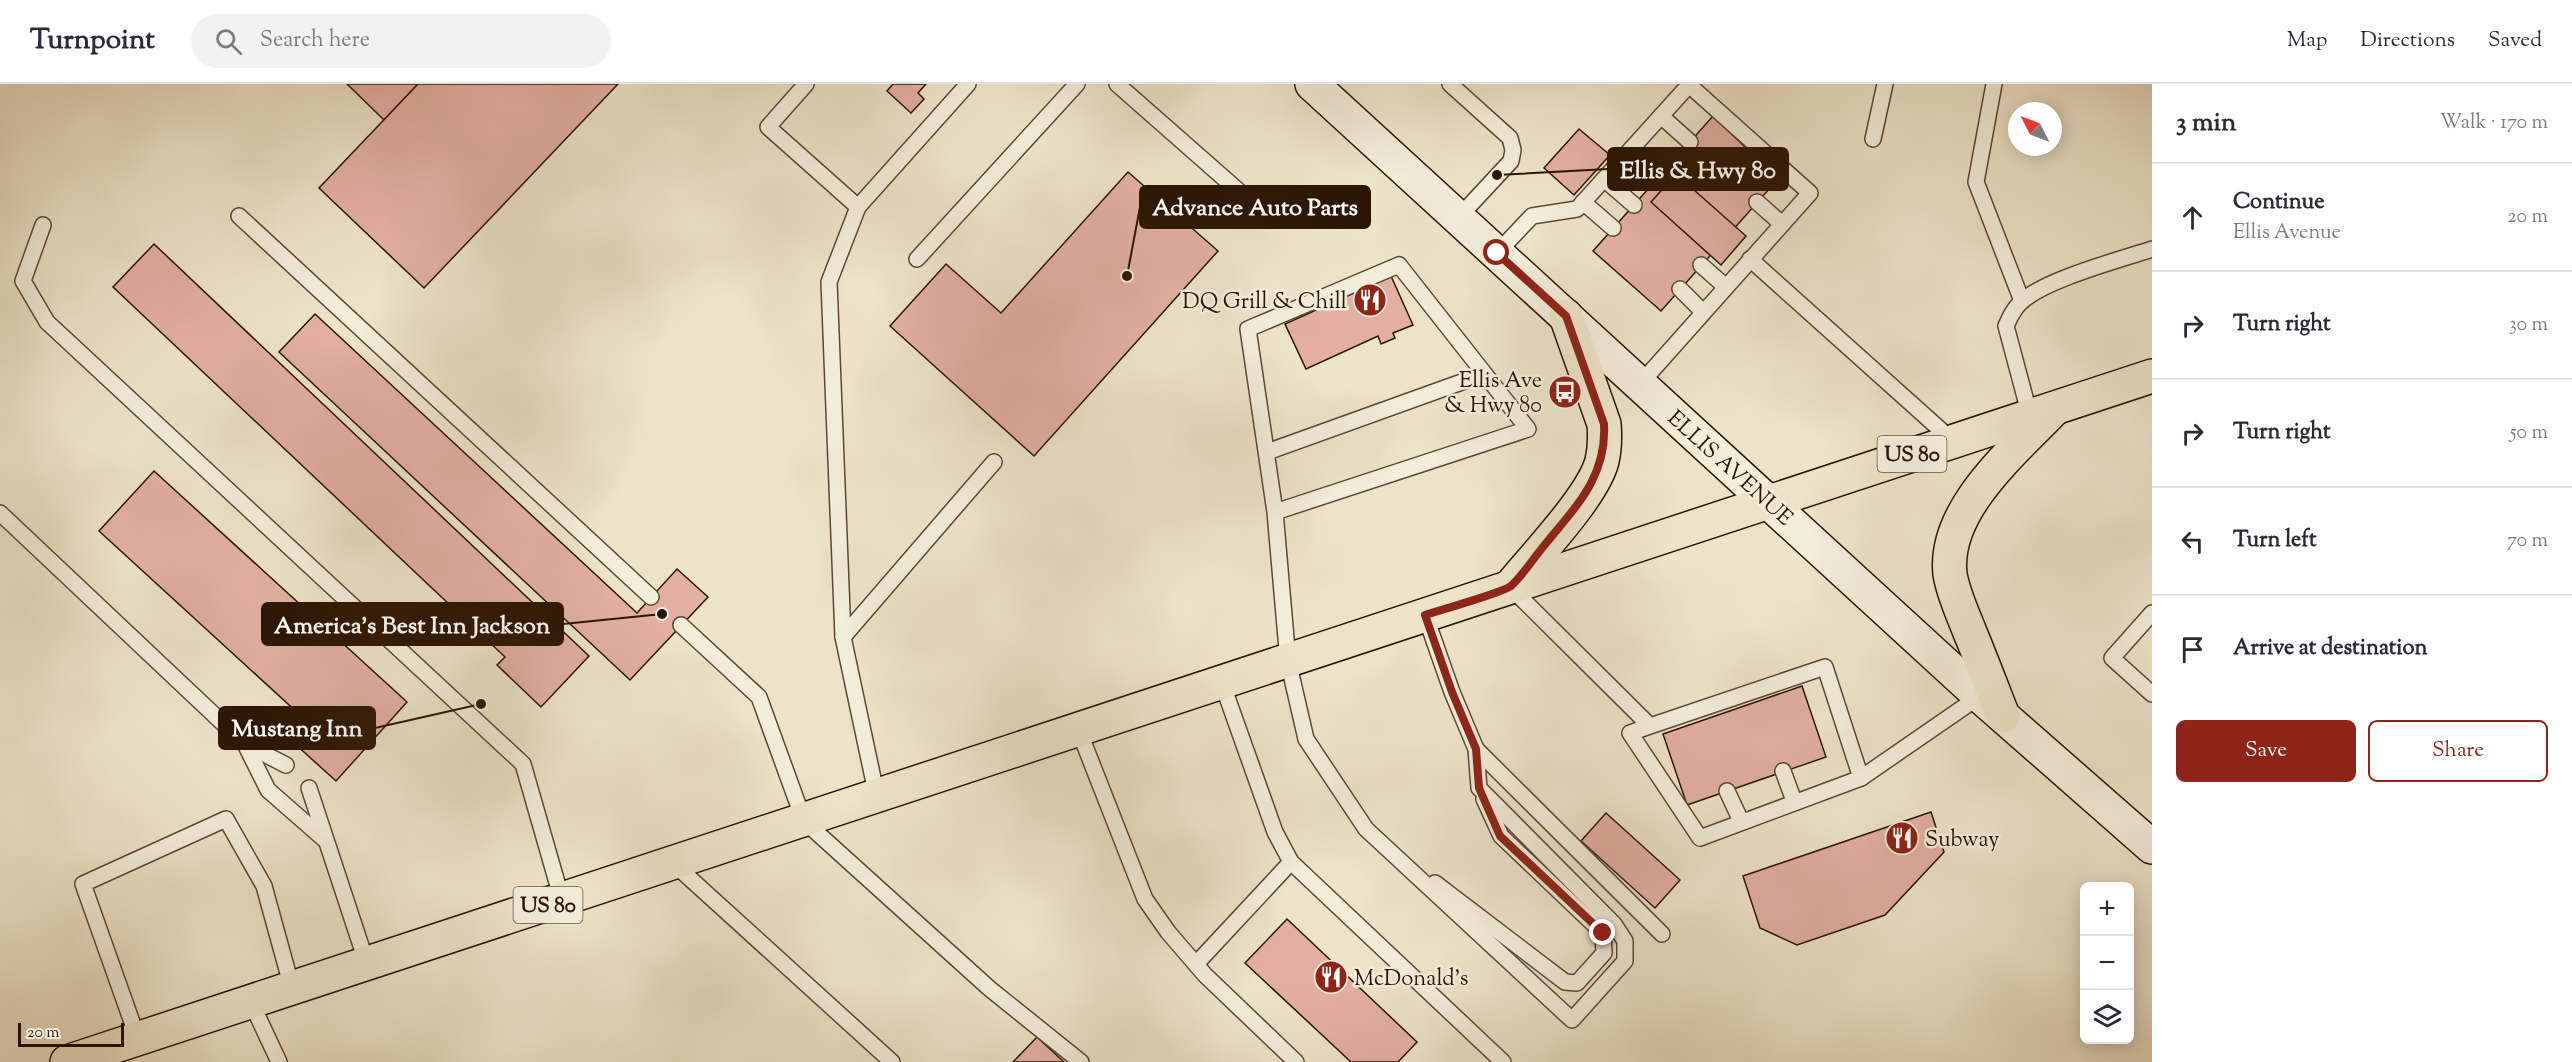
<!DOCTYPE html>
<html lang="en">
<head>
<meta charset="utf-8">
<style>
  body { margin:0; font-family:"Sorts Mill Goudy",serif; background:#f2f2f3; color:#2b2b33 }
  .controls { position:absolute; right:18px; bottom:18px; display:grid; overflow:hidden; border-radius:9px; box-shadow:0 3px 15px #0003 }
  .controls button { width:54px; height:54px; display:grid; place-items:center; padding:0; border:0; border-bottom:2px solid #e1e1e2; background:#fff; color:#2b2b33; font:30px sans-serif }
  .compass { position:absolute; left:2008px; top:18px; width:54px; height:54px; border-radius:50%; background:#fff; box-shadow:0 3px 15px #0003; rotate:312deg }
  .scale { position:absolute; left:18px; bottom:15px; width:106px; box-sizing:border-box; padding-left:6px; border:3px solid #2b1504; border-top:0; font-size:16px; line-height:21px; white-space:nowrap; color:#2b1504; -webkit-text-stroke:4px #f3eddc; paint-order:stroke }
  .stop { position:absolute; width:18px; height:18px; margin:-14px; border:4px solid #8f2418; border-radius:50%; background:#fff }
  .stop.end { background:#8f2418; border-color:#fff; box-shadow:0 2px 6px #0008 }
  .list { margin:0; padding:0; list-style:none }
  h2 { display:flex; justify-content:space-between; align-items:center; height:78px; margin:0; padding:0 24px; font-size:26px }
  h2 small { font-size:20px; font-weight:400; color:#7c7c81 }
  .list li { display:grid; grid-template-columns:39px 1fr auto; gap:18px; align-items:center; box-sizing:border-box; height:108px; padding:0 24px; border-top:2px solid #e1e1e2 }
  .list b { display:block; font-size:22px; white-space:nowrap }
  .list p { margin:0; font-size:20px; white-space:nowrap; color:#7c7c81 }
  .list em { font-size:20px; font-style:normal; color:#7c7c81 }
  .actions { display:flex; gap:12px; padding:18px 24px }
  .actions a { flex:1; padding:14px 0; border:2px solid #8f2418; border-radius:9px; text-align:center; font-size:21px; color:#8f2418 }
  .actions .main { background:#8f2418; color:#fff }
  .icon { flex:none; width:33px; height:33px; fill:none; stroke:currentColor; stroke-width:2; stroke-linecap:round; stroke-linejoin:round }
  .map { position:relative; flex:none; width:2152px; height:978px; overflow:hidden }
  header { display:flex; align-items:center; gap:36px; box-sizing:border-box; height:84px; padding:0 30px; background:#fff; border-bottom:2px solid #e1e1e2 }
  header strong { font-size:28px }
  nav { display:flex; gap:33px; margin-inline-start:auto; font-size:21px }
  .search { width:420px; height:54px; background:#f2f2f3; display:flex; align-items:center; gap:15px; box-sizing:border-box; padding:0 21px; border-radius:33px; color:#7c7c81; font-size:22px }
  main { display:flex }
  aside { flex:1; background:#fff }
  .map>svg:first-child { display:block }
  .building { fill:#e2afa2; stroke:#2b1504; stroke-width:1.5 }
  .lines { fill:none; stroke-linecap:round; stroke-linejoin:round }
  .service-casing { stroke:#5c4835; stroke-width:18 }
  .secondary-casing { stroke:#2b1504; stroke-width:36 }
  .primary-casing { stroke:#2b1504; stroke-width:36 }
  .service { stroke:#f3eddc; stroke-width:15 }
  .secondary { stroke:#f3eddc; stroke-width:33 }
  .primary { stroke:#ede3c9; stroke-width:33 }
  .route { stroke:#8f2418; stroke-width:8 }
  .labels { text-anchor:middle; stroke-width:5; stroke-linejoin:round; paint-order:stroke }
  .shield { fill:#f3eddc; stroke:#675645; stroke-width:1.5 }
  .shield-label { font-size:21px; font-weight:bold; fill:#2b1504 }
  .poi-label { font-size:22px; fill:#2b1504; stroke:#f3eddc; text-anchor:end }
  .street-label { font-size:22px; fill:#2b1504; stroke:#f3eddc }
  .leader { fill:none; stroke:#2b1504; stroke-width:2 }
  .callout-dot { fill:#2b1504; stroke:#f3eddc; stroke-width:2 }
  .callout { fill:#2b1504; stroke:#2b1504; stroke-width:2 }
  .callout-label { font-size:24px; text-anchor:middle; font-weight:bold; fill:#fff }
</style>
</head>
<body>
<header>
<strong>Turnpoint</strong>
<div class="search"><svg class="icon" aria-label="search" viewBox="0 0 24 24"><circle cx="10" cy="10" r="6"/><path d="M15 15l6 6"/></svg>Search here</div>
<nav><a>Map</a><a>Directions</a><a>Saved</a></nav>
</header>
<main>
<div class="map">
<svg width="2152" height="978" viewBox="0 0 2152 978">
  <rect width="100%" height="100%" fill="#ede3c9"/>
  <filter id="stains"><feTurbulence type="fractalNoise" baseFrequency=".00333" numOctaves="4"/><feColorMatrix values="0 0 0 0 .2 0 0 0 0 .09 0 0 0 0 .02 0 0 0 .5 -.17"/></filter>
  <radialGradient id="worn" r=".72"><stop offset=".6" stop-color="#630" stop-opacity="0"/><stop offset="1" stop-color="#630" stop-opacity=".3"/></radialGradient>
  <g class="building">
    <polygon points="347,0 418,0 384,36"/>
    <polygon points="418,0 618,0 424,204 319,104"/>
    <polygon points="893,0 926,0 918,9 924,15 911,29 887,7"/>
    <polygon points="1713,32 1778,95 1661,227 1593,167"/>
    <polygon points="1579,45 1610,71 1574,111 1544,84"/>
    <polygon points="1128,88 1218,167 1034,372 890,242 946,180 1001,229"/>
    <polygon points="1676,90 1746,152 1721,181 1651,118"/>
    <polygon points="154,160 589,572 541,623 497,581 505,573 113,203"/>
    <polygon points="1391,192 1413,241 1393,249 1395,254 1381,260 1378,252 1306,285 1285,240"/>
    <polygon points="315,230 637,529 677,485 708,513 630,596 279,268"/>
    <polygon points="154,387 407,618 336,697 284,650 300,631 99,447"/>
    <polygon points="1802,602 1826,673 1687,721 1663,650"/>
    <polygon points="1931,728 1944,768 1885,831 1797,861 1760,844 1743,792"/>
    <polygon points="1606,729 1680,796 1655,824 1581,757"/>
    <polygon points="1287,835 1417,958 1398,978 1351,978 1245,879"/>
    <polygon points="1037,953 1064,978 1013,978"/>
  </g>
  <g class="lines">
    <g class="service-casing">
      <g id="service">
        <polyline points="806,0 768,43 858,123 968,0"/>
        <polyline points="1117,0 1242,110"/>
        <polyline points="1450,0 1510,54 1513,66 1511,77 1458,134"/>
        <polyline points="1994,0 1976,98 2022,217"/>
        <polyline points="1661,32 1690,58"/>
        <polyline points="1873,55 1885,0"/>
        <polyline points="1604,95 1634,121"/>
        <polyline points="1583,118 1613,144"/>
        <polyline points="1757,118 1782,140"/>
        <polyline points="858,123 829,198 843,553 877,713"/>
        <polyline points="239,132 651,513"/>
        <polyline points="43,141 23,197 47,238 523,680 562,816"/>
        <polyline points="1497,169 1532,132 1577,125 1689,1 1810,109 1640,300"/>
        <polyline points="917,175 1077,0"/>
        <polyline points="1750,175 1953,357"/>
        <polyline points="1701,181 1726,203"/>
        <polyline points="1680,205 1703,228"/>
        <path d="M 2030,332 L 2006,242 C 2010,233 2013,226 2020,219 C 2043,196 2119,176 2152,165"/>
        <polyline points="1267,368 1484,290"/>
        <polyline points="1275,428 1248,245 1399,181 1528,345 1275,428 1288,577 1306,655 1366,745 1572,936 1625,877 1625,857 1614,840 1479,704 1476,665 1452,608 1425,531"/>
        <polyline points="0,429 245,660 286,681"/>
        <polyline points="1510,503 1650,642 1825,583 1861,694 1700,754 1630,649 1650,642"/>
        <polyline points="2152,529 2112,574 2152,610"/>
        <polyline points="681,541 759,613 804,737 990,905 1081,978"/>
        <polyline points="843,553 994,378"/>
        <polyline points="1222,599 1275,748 1291,778 1503,978"/>
        <polyline points="1079,647 1145,815 1168,848 1205,891 1296,978"/>
        <polyline points="245,660 268,706 324,755"/>
        <polyline points="1476,665 1662,850"/>
        <polyline points="1783,687 1794,717"/>
        <polyline points="1861,694 1980,612"/>
        <polyline points="309,704 367,880"/>
        <polyline points="1727,707 1741,737"/>
        <polyline points="674,780 892,978"/>
        <polyline points="1435,799 1565,898 1577,899 1604,869 1603,849 1501,752 1484,715"/>
        <polyline points="1196,880 1291,778"/>
        <polyline points="251,918 279,978"/>
        <polyline points="138,955 83,800 226,735 264,802 292,904"/>
      </g>
    </g>
    <g class="secondary-casing">
      <polyline id="secondary" points="1312,0 1980,612 2152,763"/>
    </g>
    <g class="primary-casing">
      <g id="primary">
        <path d="M 1510,503 C 1535,472 1593,412 1602,377 C 1605,364 1605,352 1604,340 L 1566,232"/>
        <path d="M 2003,632 C 1992,604 1981,575 1969,546 C 1962,528 1953,509 1950,490 C 1943,426 2012,369 2052,327"/>
        <polyline points="67,978 2152,292"/>
      </g>
    </g>
    <use href="#service" class="service"/>
    <use href="#secondary" class="secondary"/>
    <use href="#primary" class="primary"/>
  </g>
  <g class="lines">
    <path class="route" d="M 1497,169 L 1566,232 L 1604,340 C 1607,394 1575,423 1543,463 C 1533,475 1523,491 1511,502 C 1502,509 1440,526 1425,531 L 1452,608 L 1476,665 L 1479,704 L 1500,752 L 1603,849"/>
  </g>
  <defs>
    <g id="restaurant-disc" transform="scale(1.725)"><circle r="9.5" fill="#8f2418" stroke="#f3eddc"/><path d="M-5-6h1v4h1v-4h1v4h1v-4h1v5L-1.5 .5V6h-2V.5L-5-1ZM5-6V6H3V1.5H1.5Q1.5-4 5-6Z" fill="#fff"/></g>
    <g id="bus-disc" transform="scale(1.725)"><circle r="9.5" fill="#8f2418" stroke="#f3eddc"/><path d="M-5-6H5V4H4V6H2V4H-2V6H-4V4H-5ZM-3.5-4V0h7V-4ZM-3.5 1.2v1.5H-2V1.2ZM2 1.2v1.5H3.5V1.2Z" fill="#fff"/></g>
  </defs>
  <g fill-rule="evenodd">
    <use href="#restaurant-disc" x="1370" y="216"/>
    <use href="#bus-disc" x="1565" y="308"/>
    <use href="#restaurant-disc" x="1902" y="754"/>
    <use href="#restaurant-disc" x="1331" y="893"/>
  </g>
  <g class="labels">
    <g class="shield">
      <rect x="1877.5" y="352" width="69" height="36" rx="4.5"/>
      <rect x="513.5" y="803" width="69" height="36" rx="4.5"/>
    </g>
    <g class="shield-label">
      <text x="1912" y="377">US 80</text>
      <text x="548" y="828">US 80</text>
    </g>
    <g class="poi-label">
      <text x="1347" y="224">DQ Grill &amp; Chill</text>
      <text x="1542" y="303">Ellis Ave<tspan x="1542" dy="25">&amp; Hwy 80</tspan></text>
      <text x="1925" y="762" text-anchor="start">Subway</text>
      <text x="1354" y="901" text-anchor="start">McDonald's</text>
    </g>
    <g class="street-label">
      <text transform="translate(1731 383) rotate(42)" y="8">ELLIS AVENUE</text>
    </g>
  </g>
  <path class="leader" d="M1497 91L1608 85M1127 192L1140 123M662 530L563 540M481 620L375 644"/>
  <g class="callout-dot">
    <circle cx="1497" cy="91" r="6"/>
    <circle cx="1127" cy="192" r="6"/>
    <circle cx="662" cy="530" r="6"/>
    <circle cx="481" cy="620" r="6"/>
  </g>
  <g class="callout">
    <rect x="1608" y="64" width="180" height="42" rx="6"/>
    <rect x="1140" y="102" width="230" height="42" rx="6"/>
    <rect x="262" y="519" width="301" height="42" rx="6"/>
    <rect x="219" y="623" width="156" height="42" rx="6"/>
  </g>
  <g class="callout-label">
    <text x="1698" y="94">Ellis &amp; Hwy 80</text>
    <text x="1255" y="131">Advance Auto Parts</text>
    <text x="412" y="549">America's Best Inn Jackson</text>
    <text x="297" y="652">Mustang Inn</text>
  </g>
  <rect width="100%" height="100%" filter="url(#stains)"/>
  <rect width="100%" height="100%" fill="url(#worn)"/>
</svg>
<div class="controls">
<button>+</button>
<button>−</button>
<button><svg class="icon" aria-label="layers" viewBox="0 0 24 24"><path d="M12 4l9 5-9 5-9-5zM3 14l9 5 9-5"/></svg></button>
</div>
<svg class="compass" viewBox="-18 -18 36 36"><path d="M0-13l5 13h-10z" fill="#e53935"/><path d="M0 13l5-13h-10z" fill="#7c7c81"/></svg>
<div class="scale">20 m</div>
<div class="stop" style="left:1497px;top:169px"></div>
<div class="stop end" style="left:1603px;top:849px"></div>
</div>
<aside>
<h2>3 min<small>Walk · 170 m</small></h2>
<ul class="list">
<li><svg class="icon" aria-label="ahead" viewBox="0 0 24 24"><path d="M12 20V5M6 11l6-6 6 6"/></svg><div><b>Continue</b><p>Ellis Avenue</p></div><em>20 m</em></li>
<li><svg class="icon" aria-label="right" viewBox="0 0 24 24"><path d="M7 20v-9h11M14 6l5 5-5 5"/></svg><div><b>Turn right</b></div><em>30 m</em></li>
<li><svg class="icon" aria-label="right" viewBox="0 0 24 24"><path d="M7 20v-9h11M14 6l5 5-5 5"/></svg><div><b>Turn right</b></div><em>50 m</em></li>
<li><svg class="icon" aria-label="left" viewBox="0 0 24 24"><path d="M17 20v-9H6M10 6l-5 5 5 5"/></svg><div><b>Turn left</b></div><em>70 m</em></li>
<li><svg class="icon" aria-label="arrive" viewBox="0 0 24 24"><path d="M6 21V4h12l-3 4 3 4H6"/></svg><div><b>Arrive at destination</b></div></li>
</ul>
<div class="actions"><a class="main">Save</a><a>Share</a></div>
</aside>
</main>
</body>
</html>
